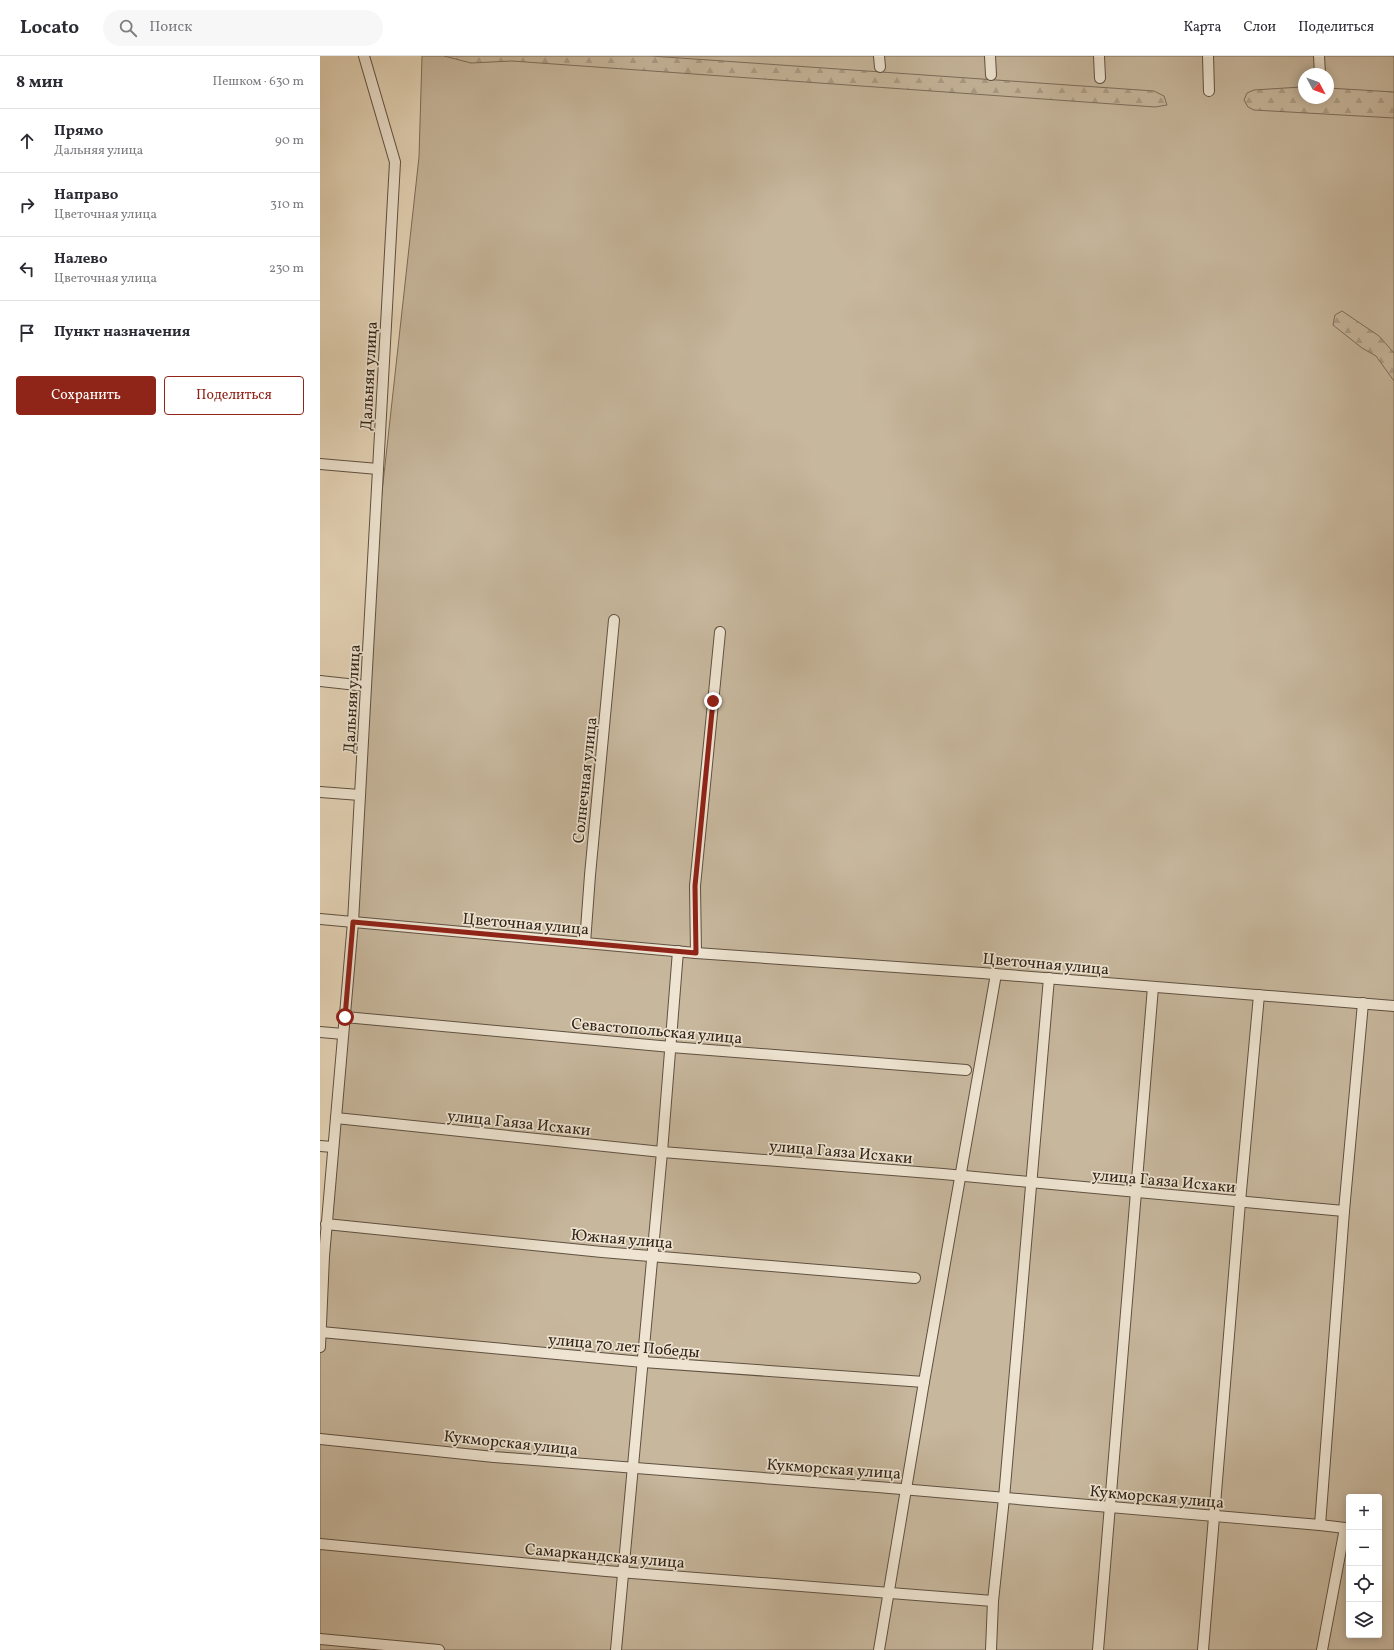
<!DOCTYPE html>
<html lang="ru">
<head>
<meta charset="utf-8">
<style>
  body { margin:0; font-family:Vollkorn,serif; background:#f7f7f7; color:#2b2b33 }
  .controls { position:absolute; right:12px; bottom:12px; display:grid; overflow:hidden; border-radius:4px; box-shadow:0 2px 10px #0003 }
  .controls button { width:36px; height:36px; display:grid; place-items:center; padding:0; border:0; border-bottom:1px solid #e1e1e2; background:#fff; color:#2b2b33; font:20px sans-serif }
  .compass { position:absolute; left:978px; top:12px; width:36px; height:36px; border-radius:50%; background:#fff; box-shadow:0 2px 10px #0003; rotate:131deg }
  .stop { position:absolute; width:12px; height:12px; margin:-9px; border:3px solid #8f2418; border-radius:50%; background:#fff }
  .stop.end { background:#8f2418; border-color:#fff; box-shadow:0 1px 4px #0008 }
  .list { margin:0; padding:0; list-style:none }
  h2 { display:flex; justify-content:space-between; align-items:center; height:52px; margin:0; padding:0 16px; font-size:17px }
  h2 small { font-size:13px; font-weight:400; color:#7c7c81 }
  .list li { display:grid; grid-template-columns:26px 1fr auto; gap:12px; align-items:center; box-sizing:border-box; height:64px; padding:0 16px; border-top:1px solid #e1e1e2 }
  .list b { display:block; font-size:15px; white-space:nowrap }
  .list p { margin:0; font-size:13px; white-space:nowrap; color:#7c7c81 }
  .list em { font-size:13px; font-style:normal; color:#7c7c81 }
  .actions { display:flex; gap:8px; padding:12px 16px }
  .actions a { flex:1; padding:9px 0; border:1px solid #8f2418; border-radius:4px; text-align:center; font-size:14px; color:#8f2418 }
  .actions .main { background:#8f2418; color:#fff }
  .icon { flex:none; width:22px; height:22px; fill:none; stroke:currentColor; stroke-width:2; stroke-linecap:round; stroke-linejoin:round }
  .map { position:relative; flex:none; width:1074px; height:1594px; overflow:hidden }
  header { display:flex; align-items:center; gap:24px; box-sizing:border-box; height:56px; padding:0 20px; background:#fff; border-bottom:1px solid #e1e1e2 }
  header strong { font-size:19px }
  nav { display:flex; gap:22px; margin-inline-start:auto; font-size:14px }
  .search { width:280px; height:36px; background:#f7f7f7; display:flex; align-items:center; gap:10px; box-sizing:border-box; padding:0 14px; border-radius:22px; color:#7c7c81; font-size:15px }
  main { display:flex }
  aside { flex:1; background:#fff }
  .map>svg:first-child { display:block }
  .green { fill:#c7b79d; stroke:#7c6e5c; fill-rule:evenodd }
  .forest { fill:url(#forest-firs); stroke:#7c6e5c }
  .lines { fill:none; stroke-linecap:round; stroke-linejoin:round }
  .minor-casing { stroke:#5f5142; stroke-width:12 }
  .minor { stroke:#eee4d1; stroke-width:10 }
  .route { stroke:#8f2418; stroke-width:5 }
  .labels { text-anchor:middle; stroke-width:3.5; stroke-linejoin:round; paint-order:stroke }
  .street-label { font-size:16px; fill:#32251b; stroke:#eee4d1 }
</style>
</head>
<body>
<header>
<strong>Locato</strong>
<div class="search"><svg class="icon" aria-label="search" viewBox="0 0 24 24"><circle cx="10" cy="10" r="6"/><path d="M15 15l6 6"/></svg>Поиск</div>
<nav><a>Карта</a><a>Слои</a><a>Поделиться</a></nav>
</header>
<main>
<aside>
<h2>8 мин<small>Пешком · 630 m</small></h2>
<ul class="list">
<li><svg class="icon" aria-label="ahead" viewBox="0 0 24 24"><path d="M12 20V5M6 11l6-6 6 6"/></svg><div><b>Прямо</b><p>Дальняя улица</p></div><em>90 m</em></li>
<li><svg class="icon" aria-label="right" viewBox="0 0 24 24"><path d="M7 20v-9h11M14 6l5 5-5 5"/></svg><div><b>Направо</b><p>Цветочная улица</p></div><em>310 m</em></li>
<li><svg class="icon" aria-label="left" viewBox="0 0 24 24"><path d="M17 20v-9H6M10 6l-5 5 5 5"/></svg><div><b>Налево</b><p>Цветочная улица</p></div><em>230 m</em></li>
<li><svg class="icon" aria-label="arrive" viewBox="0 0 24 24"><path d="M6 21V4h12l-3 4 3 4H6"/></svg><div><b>Пункт назначения</b></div></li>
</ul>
<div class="actions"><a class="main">Сохранить</a><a>Поделиться</a></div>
</aside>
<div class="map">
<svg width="1074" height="1594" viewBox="0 0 1074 1594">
  <defs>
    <pattern id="forest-firs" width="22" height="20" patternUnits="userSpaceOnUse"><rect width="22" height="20" fill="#c7b79d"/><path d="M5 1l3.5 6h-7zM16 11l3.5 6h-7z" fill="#ab9d87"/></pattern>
  </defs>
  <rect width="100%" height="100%" fill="#e5d5b8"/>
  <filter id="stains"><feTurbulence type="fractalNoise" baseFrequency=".005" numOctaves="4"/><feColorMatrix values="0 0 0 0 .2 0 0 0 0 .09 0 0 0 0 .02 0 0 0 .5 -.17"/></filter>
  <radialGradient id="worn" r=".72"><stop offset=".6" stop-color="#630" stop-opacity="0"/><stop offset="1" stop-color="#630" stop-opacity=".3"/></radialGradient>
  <path class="green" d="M 102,0 L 1074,0 L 1074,1594 L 0,1594 L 0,1294 L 52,527 L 99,101 ZM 984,18 L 1008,18 L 1008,42 L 984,42 ZM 1029,1441 L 1059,1441 L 1059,1579 L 1029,1579 Z"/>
  <g class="forest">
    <polygon points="124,0 331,0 834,35 844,40 847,49 835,51 192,5 151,7"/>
    <polygon points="981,31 984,31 984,42 1008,42 1008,32 1074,36 1074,62 934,54 928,51 924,44 927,37 934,34"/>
    <polygon points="1022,255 1059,280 1074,297 1074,325 1056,300 1042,292 1013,269 1015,259"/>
  </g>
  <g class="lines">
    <g class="minor-casing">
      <g id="minor">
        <polyline points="559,0 560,11"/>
        <polyline points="670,0 671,19"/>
        <polyline points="779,0 780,22"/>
        <polyline points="888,0 889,35"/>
        <polyline points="999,0 1000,18"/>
        <polyline points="0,408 58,413"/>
        <polyline points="0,625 46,630"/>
        <polyline points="0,736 40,739"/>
        <polyline points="0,863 376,897 662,917 1074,950"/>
        <polyline points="265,887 270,819 294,564"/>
        <polyline points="376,897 375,830 400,576"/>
        <polyline points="25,961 351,991 646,1014"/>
        <polyline points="0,976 23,978"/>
        <polyline points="16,1062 342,1096 623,1118 1024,1155"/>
        <polyline points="0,1090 13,1091"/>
        <polyline points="6,1168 282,1196 595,1222"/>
        <polyline points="1,1276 323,1306 604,1326"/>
        <polyline points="0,1291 4,1200 33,866 75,106 44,0"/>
        <polyline points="0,1383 174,1401 558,1431 1000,1469 1025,1472 1002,1594"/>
        <polyline points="1000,1469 1024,1155 1043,947"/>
        <polyline points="0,1488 286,1515 673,1545"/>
        <polyline points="0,1583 119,1594"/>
        <polyline points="296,1594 342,1096 358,895"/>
        <polyline points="559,1594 604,1326 676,918"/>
        <polyline points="671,1594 673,1545 684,1442 729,922"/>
        <polyline points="778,1594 833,931"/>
        <polyline points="883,1594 920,1146 939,939"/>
      </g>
    </g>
    <use href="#minor" class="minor"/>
  </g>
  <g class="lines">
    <polyline class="route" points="25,961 33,866 376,897 375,830 393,645"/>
  </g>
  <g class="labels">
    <g class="street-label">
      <text transform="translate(48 320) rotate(-87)" y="6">Дальняя улица</text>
      <text transform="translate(31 643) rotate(-87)" y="6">Дальняя улица</text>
      <text transform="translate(264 724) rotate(-84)" y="6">Солнечная улица</text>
      <text transform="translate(206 867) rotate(5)" y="6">Цветочная улица</text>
      <text transform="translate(726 907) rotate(5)" y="6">Цветочная улица</text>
      <text transform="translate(337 974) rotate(5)" y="6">Севастопольская улица</text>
      <text transform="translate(199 1066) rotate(6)" y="6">улица Гаяза Исхаки</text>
      <text transform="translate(521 1095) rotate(5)" y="6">улица Гаяза Исхаки</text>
      <text transform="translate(844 1124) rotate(5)" y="6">улица Гаяза Исхаки</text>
      <text transform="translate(302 1182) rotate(5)" y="6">Южная улица</text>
      <text transform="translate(304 1289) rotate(5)" y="6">улица 70 лет Победы</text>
      <text transform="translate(191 1386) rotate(6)" y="6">Кукморская улица</text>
      <text transform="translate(514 1412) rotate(4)" y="6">Кукморская улица</text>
      <text transform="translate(837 1440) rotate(5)" y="6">Кукморская улица</text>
      <text transform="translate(285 1499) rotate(5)" y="6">Самаркандская улица</text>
    </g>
  </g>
  <rect width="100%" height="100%" filter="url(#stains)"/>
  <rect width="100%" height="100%" fill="url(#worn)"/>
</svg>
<div class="controls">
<button>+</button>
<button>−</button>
<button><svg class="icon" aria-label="locate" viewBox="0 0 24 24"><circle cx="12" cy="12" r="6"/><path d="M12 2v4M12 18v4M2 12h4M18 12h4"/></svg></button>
<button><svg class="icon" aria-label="layers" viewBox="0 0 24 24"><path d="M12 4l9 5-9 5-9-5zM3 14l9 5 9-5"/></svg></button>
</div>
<svg class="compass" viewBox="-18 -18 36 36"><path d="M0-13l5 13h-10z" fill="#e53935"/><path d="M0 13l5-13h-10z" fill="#7c7c81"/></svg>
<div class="stop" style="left:25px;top:961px"></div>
<div class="stop end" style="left:393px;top:645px"></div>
</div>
</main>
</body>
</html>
